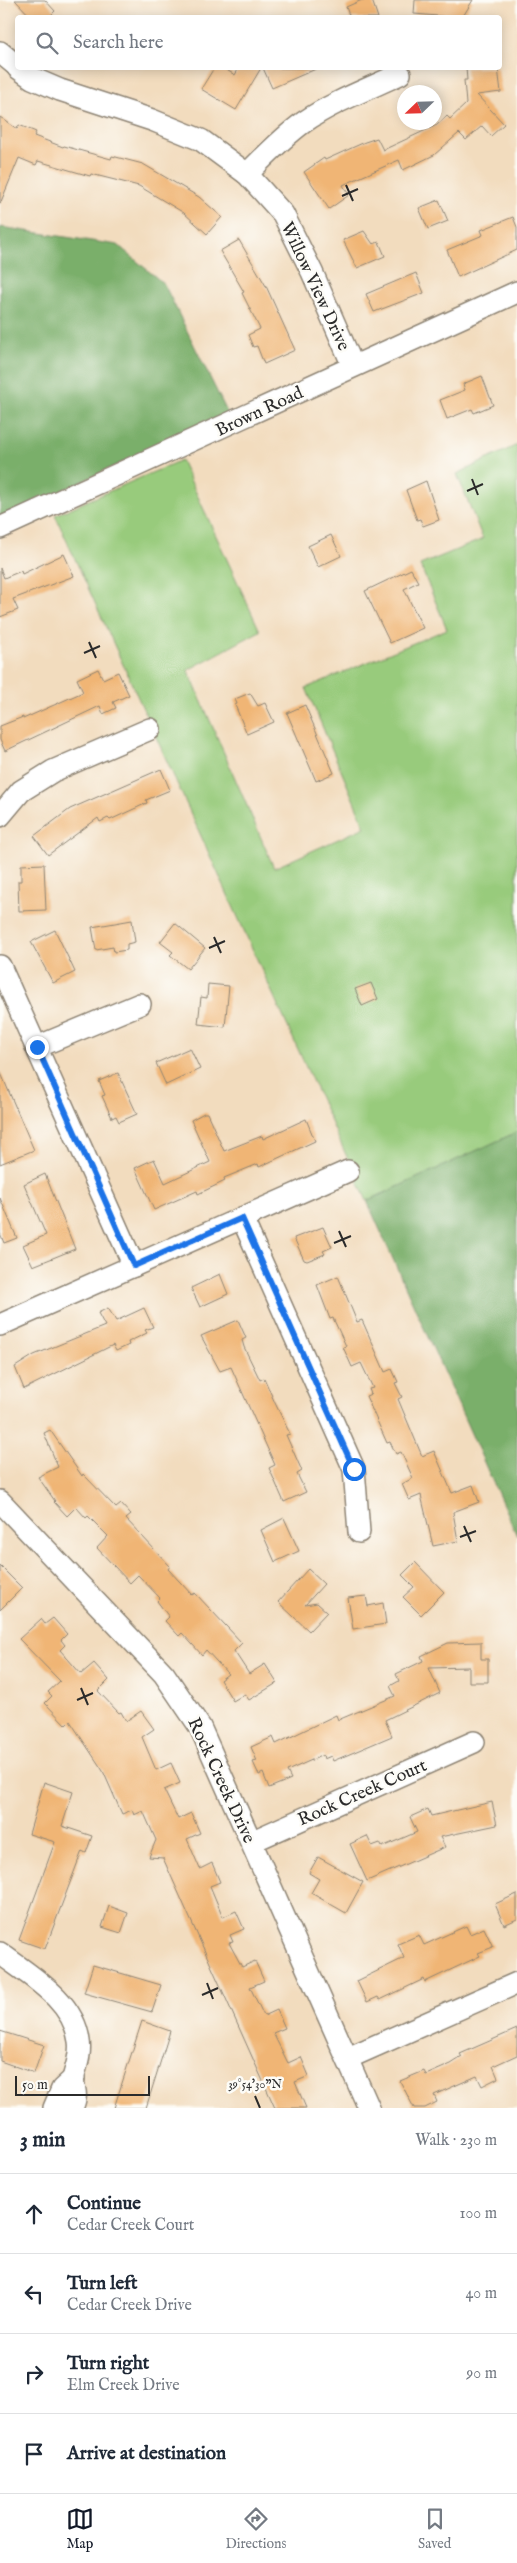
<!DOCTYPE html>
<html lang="en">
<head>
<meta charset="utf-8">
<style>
  body { margin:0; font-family:"IM FELL English",serif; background:#f2f2f3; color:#1f2937 }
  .compass { position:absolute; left:397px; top:85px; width:45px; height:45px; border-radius:50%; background:#fff; box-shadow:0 2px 12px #0003; rotate:247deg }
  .scale { position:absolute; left:15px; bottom:12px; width:135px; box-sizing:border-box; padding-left:5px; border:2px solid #2b2b2b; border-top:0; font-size:14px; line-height:18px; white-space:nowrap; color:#2b2b2b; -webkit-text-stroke:4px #fdfcf7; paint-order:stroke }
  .stop { position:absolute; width:15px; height:15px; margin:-11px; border:4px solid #1a73e8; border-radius:50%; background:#fff }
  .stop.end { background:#1a73e8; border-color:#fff; box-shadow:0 1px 5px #0008 }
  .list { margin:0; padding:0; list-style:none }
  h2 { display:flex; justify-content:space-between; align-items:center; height:65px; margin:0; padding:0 20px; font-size:21px }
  h2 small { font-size:16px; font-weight:400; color:#747a83 }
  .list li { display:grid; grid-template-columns:32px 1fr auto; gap:15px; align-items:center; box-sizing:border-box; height:80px; padding:0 20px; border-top:1px solid #e0e1e3 }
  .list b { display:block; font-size:19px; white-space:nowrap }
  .list p { margin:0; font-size:16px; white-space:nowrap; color:#747a83 }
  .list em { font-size:16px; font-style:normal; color:#747a83 }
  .icon { flex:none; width:28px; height:28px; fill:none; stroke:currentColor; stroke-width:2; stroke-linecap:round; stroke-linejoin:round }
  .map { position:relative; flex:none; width:517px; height:2108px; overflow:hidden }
  .search { position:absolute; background:#fff; box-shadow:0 2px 12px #0003; left:15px; right:15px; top:15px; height:55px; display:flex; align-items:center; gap:12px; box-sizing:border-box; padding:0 18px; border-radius:5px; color:#747a83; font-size:19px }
  .sheet { height:385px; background:#fff }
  nav { display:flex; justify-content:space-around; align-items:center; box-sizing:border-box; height:70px; border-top:1px solid #e0e1e3; background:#fff; font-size:14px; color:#747a83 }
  nav a { display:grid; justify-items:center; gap:2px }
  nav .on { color:#111827 }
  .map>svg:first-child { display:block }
  .green { fill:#98cb7b; stroke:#627b53 }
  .forest { fill:#7aaf6b; stroke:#526d4b }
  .building { fill:#f0b574 }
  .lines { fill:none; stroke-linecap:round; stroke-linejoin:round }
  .street-casing { stroke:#8e8474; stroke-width:24 }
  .street { stroke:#fff; stroke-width:21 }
  .route { stroke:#1a73e8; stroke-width:6 }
  .ticks { fill:none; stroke:#2b2b2b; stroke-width:2 }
  .labels { text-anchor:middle; stroke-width:5; stroke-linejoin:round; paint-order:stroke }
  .street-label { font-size:18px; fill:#2b2b2b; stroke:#fdfcf7 }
  .ticks-label { font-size:12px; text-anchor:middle; fill:#2b2b2b; stroke:#fdfcf7; stroke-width:5; stroke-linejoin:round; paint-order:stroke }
</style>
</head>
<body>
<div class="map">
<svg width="517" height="2108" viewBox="0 0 517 2108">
  <rect width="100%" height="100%" fill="#fdfcf7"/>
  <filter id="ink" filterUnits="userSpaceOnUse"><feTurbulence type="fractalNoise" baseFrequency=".02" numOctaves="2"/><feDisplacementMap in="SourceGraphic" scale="10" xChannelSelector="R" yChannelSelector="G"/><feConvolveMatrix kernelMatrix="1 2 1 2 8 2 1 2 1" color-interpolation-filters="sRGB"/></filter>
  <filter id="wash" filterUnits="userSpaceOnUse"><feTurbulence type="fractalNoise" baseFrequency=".0096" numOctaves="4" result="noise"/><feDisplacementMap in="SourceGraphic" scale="20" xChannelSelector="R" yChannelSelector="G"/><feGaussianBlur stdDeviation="1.12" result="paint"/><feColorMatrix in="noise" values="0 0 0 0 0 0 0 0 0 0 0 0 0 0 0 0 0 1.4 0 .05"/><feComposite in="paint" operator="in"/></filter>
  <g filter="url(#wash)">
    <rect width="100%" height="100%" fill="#f2dcbe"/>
    <polygon class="green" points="517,445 517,1132 367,1201 55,515 181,460 260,631 188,670 274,868 365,827 306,688 447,629 420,565 483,539 457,474"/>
    <g class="forest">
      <polygon points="0,227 118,245 164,284 228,414 0,519"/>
      <polygon points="517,1132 517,1536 367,1201"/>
    </g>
    <g id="blocks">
      <g class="building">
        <polygon points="15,0 45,0 55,11 48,18 32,18"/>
        <polygon points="362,0 372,0 378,18 350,18 346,7"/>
        <polygon points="415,0 473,0 462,18 414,14"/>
        <polygon points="214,68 223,68 235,75 239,68 261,68 236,110 201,89"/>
        <polygon points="263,68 318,68 272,88"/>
        <polygon points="466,68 498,68 501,92 477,95 504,124 491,136 482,126 466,140 459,133 434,155 403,170 399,160 343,185 349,195 329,209 304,172 324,158 325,160 365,142 377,138 383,150 437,125 447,116 450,119 466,104 464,80 467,80"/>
        <polygon points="0,117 17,129 19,125 36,132 34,136 63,147 64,146 111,159 112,156 143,164 199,197 222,217 207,234 184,213 139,186 91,174 90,176 38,161 36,165 19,158 0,204"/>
        <polygon points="439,200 448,221 428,229 419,208"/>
        <polygon points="513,217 517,227 517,250 458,277 447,250 483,235 481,230"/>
        <polygon points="364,231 373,244 379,242 385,256 357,268 343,240"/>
        <polygon points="239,240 266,286 295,350 264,364 257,346 253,347 248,335 260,329 242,293 244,292 220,251"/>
        <polygon points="416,273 424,293 374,312 366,294"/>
        <polygon points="482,376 493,405 474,413 472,409 447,419 440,400 465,390 463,384"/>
        <polygon points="426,481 439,520 423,526 420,519 417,520 406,490"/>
        <polygon points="331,535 341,556 318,567 308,546"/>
        <polygon points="64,554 74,576 13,599 18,610 0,617 0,568 4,578 21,571 22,574"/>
        <polygon points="411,569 418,582 404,589 423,628 390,643 365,591"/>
        <polygon points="98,669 103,679 118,672 129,695 113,702 116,708 103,714 100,706 5,751 0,740 0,726 23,717 23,719 83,692 77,679"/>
        <polygon points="250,693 258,706 265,703 274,722 247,734 235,705 237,704 235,699"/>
        <polygon points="305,705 334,773 316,781 287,713"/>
        <polygon points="161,769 170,790 146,800 147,803 110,820 108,818 100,822 98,818 48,855 34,836 70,809"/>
        <polygon points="44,864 46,910 19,911 18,881 21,881 21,865"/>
        <polygon points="132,920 135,942 127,944 127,950 114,952 113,947 96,950 92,927"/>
        <polygon points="175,923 205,948 188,969 170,955 173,952 160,942"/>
        <polygon points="55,930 75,972 53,983 31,942"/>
        <polygon points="371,983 378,999 362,1006 355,989"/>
        <polygon points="208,984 229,986 225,1027 198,1024 201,997 207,998"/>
        <polygon points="190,1048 200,1069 166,1085 156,1063"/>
        <polygon points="0,1071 34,1150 0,1164"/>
        <polygon points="118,1073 137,1114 119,1122 116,1116 112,1118 102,1096 105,1095 99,1081"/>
        <polygon points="204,1113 207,1113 224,1151 262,1136 263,1139 306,1119 315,1141 259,1167 258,1164 224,1178 225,1181 198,1194 197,1191 154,1210 135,1168 154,1159 165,1183 210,1162 191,1120"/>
        <polygon points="45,1174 75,1249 33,1266 23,1245 46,1235 24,1184"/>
        <polygon points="0,1198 17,1238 4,1243 0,1233"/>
        <polygon points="323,1227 332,1247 323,1251 325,1254 307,1261 304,1260 294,1238"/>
        <polygon points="220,1274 228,1294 200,1307 191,1288"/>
        <polygon points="338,1276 357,1322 362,1320 385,1372 392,1369 398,1382 395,1383 402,1397 398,1399 422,1456 434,1451 452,1493 473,1485 479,1502 453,1512 458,1541 433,1546 421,1495 409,1500 402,1484 413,1478 401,1452 396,1454 390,1442 387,1443 366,1396 371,1394 369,1389 373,1388 361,1363 352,1367 343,1347 346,1346 333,1318 330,1319 317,1285"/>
        <polygon points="108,1308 116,1321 144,1308 153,1327 145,1330 147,1333 128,1342 129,1345 116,1351 113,1345 24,1389 15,1367 34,1355 105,1326 98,1313"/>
        <polygon points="238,1320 246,1338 242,1340 244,1347 260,1380 264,1378 275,1403 290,1434 286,1435 302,1471 297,1474 306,1492 284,1502 269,1468 275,1465 231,1367 220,1371 201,1336"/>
        <polygon points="50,1430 82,1476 83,1474 116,1508 121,1504 131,1515 126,1519 170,1566 168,1569 192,1595 195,1593 242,1643 234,1651 249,1674 265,1664 277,1683 249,1700 245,1694 233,1701 220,1680 228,1674 206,1650 202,1655 182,1633 179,1636 165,1621 169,1617 157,1601 160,1598 138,1575 130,1583 97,1548 108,1536 88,1516 86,1518 76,1507 67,1516 54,1502 55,1501 38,1477 58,1467 44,1433"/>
        <polygon points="284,1518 299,1551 275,1562 261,1530"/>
        <polygon points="415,1562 444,1592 421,1615 403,1597 414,1587 402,1575"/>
        <polygon points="0,1566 22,1588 0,1610"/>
        <polygon points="308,1569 324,1584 305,1605 317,1603 327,1612 309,1631 278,1602"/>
        <polygon points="366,1596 368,1606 383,1603 386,1624 353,1629 348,1598"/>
        <polygon points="53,1618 67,1634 61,1640 65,1645 60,1650 81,1674 94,1663 109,1680 98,1691 119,1713 121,1712 126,1721 141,1711 154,1729 142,1737 156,1770 171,1763 180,1783 164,1790 178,1819 191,1813 200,1833 187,1839 200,1869 212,1863 220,1882 210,1886 223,1917 236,1911 244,1929 230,1935 233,1942 229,1943 242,1967 255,1961 264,1981 250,1987 264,2016 277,2010 285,2028 273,2033 288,2063 301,2057 309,2076 295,2082 306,2108 275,2108 163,1858 149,1857 156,1840 143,1811 134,1815 132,1810 122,1814 103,1771 70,1721 66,1725 45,1703 52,1696 48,1692 60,1681 19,1639 41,1619 45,1624"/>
        <polygon points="481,1642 481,1659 488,1659 488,1682 469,1682 469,1667 429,1668 440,1693 385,1720 392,1736 333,1761 331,1756 324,1759 323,1755 287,1771 291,1779 269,1788 263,1773 259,1775 253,1762 257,1761 251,1747 273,1737 276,1744 336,1715 338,1720 395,1696 390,1686 399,1681 396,1674 423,1661 421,1656 448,1643"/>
        <polygon points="44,1782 73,1792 62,1826 92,1836 86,1853 82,1851 45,1949 19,1940 55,1842 29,1834"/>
        <polygon points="492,1802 497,1825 440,1837 445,1847 367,1881 350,1844 367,1836 372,1846 380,1843 382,1847 417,1832 410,1817 428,1809 431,1816"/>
        <polygon points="318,1857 363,1882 346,1913 311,1893 319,1879 309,1873"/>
        <polygon points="517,1894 517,1919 504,1925 495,1904"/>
        <polygon points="109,1906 128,1913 121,1933 102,1927"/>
        <polygon points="466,1926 470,1934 484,1928 493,1947 478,1953 480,1956 425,1982 424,1979 380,2000 378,1997 367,2002 357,1981 404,1958 398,1944 419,1935 424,1945"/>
        <polygon points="93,1965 161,1985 152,2012 84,1993"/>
        <polygon points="142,2021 170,2031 156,2076 146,2108 114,2108"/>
        <polygon points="517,2029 517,2055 493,2066 498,2078 482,2086 477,2076 434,2095 437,2102 425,2108 414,2108 400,2081 424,2071 426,2075 451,2064 462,2057 460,2054"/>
        <polygon points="0,2031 44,2045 34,2073 0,2061"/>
      </g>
    </g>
  </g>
  <g filter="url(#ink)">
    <use href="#blocks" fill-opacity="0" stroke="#8e8474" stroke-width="1"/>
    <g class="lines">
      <g class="street-casing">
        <g id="street">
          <polyline points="0,52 18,67"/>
          <polyline points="18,68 32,78 60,90 152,120 201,140 247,174 283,214 312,272 353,366"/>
          <path d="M 247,174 C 265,156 283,137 304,122 C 333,102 368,89 400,74"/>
          <polyline points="0,528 517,292"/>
          <polyline points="0,816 21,791 53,771 150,729"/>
          <polyline points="0,966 134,1266"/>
          <polyline points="37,1047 140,1004"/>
          <polyline points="242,1218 354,1469 359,1532"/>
          <polyline points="0,1325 348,1171"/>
          <polyline points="0,1501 164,1674 200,1727 369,2108"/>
          <polyline points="251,1842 474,1742"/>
          <path d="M 0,1953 C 30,1976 74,2000 79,2041 C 81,2053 77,2064 74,2075 C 71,2089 80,2090 72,2108"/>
          <polyline points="348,2058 517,1983"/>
          <polyline points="54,2108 62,2089 74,2078"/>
        </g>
      </g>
      <use href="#street" class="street"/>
    </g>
  </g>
  <g class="lines" filter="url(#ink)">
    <polyline class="route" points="37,1047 134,1266 242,1218 354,1469"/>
  </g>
  <path class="ticks" d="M 346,185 L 353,201M 342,196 L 358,189M 472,479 L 478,495M 467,491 L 483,484M 89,642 L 96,658M 84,653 L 100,646M 214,937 L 221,953M 209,948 L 225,941M 339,1231 L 346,1247M 334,1243 L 351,1236M 464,1526 L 471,1542M 460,1537 L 476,1531M 81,1688 L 88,1705M 77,1700 L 93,1693M 207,1983 L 213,1999M 202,1995 L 218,1988M 255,2096 L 260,2108"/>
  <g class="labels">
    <g class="street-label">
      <text transform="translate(316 286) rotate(65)" y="6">Willow View Drive</text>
      <text transform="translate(259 411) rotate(-25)" y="6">Brown Road</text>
      <text transform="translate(222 1780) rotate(65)" y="6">Rock Creek Drive</text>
      <text transform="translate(362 1792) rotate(-24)" y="6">Rock Creek Court</text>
    </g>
  </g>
  <g class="ticks-label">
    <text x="255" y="2088">39°54'30"N</text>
  </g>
</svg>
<svg class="compass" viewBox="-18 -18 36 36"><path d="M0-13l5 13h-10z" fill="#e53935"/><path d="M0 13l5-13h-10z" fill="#747a83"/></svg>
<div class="scale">50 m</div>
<div class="stop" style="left:354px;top:1469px"></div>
<div class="stop end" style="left:37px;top:1047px"></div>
<div class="search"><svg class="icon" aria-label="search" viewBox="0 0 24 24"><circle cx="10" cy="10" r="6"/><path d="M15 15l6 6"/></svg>Search here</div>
</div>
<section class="sheet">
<h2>3 min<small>Walk · 230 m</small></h2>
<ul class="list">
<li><svg class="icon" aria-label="ahead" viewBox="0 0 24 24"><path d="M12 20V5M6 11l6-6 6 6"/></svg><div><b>Continue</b><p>Cedar Creek Court</p></div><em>100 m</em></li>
<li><svg class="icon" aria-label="left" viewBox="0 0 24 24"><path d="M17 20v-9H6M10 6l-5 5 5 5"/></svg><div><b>Turn left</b><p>Cedar Creek Drive</p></div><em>40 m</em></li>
<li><svg class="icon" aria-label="right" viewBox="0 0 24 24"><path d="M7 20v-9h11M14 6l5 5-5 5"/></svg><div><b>Turn right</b><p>Elm Creek Drive</p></div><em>90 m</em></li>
<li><svg class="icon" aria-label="arrive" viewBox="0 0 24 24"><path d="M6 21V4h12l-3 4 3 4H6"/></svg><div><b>Arrive at destination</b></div></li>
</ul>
</section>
<nav>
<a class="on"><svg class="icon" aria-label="map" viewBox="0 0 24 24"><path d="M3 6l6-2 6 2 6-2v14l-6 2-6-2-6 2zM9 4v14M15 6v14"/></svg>Map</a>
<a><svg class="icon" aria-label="directions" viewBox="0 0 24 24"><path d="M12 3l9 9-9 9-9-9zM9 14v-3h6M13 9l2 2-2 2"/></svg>Directions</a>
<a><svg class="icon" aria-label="saved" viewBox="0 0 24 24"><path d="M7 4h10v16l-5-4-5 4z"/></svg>Saved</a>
</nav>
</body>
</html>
